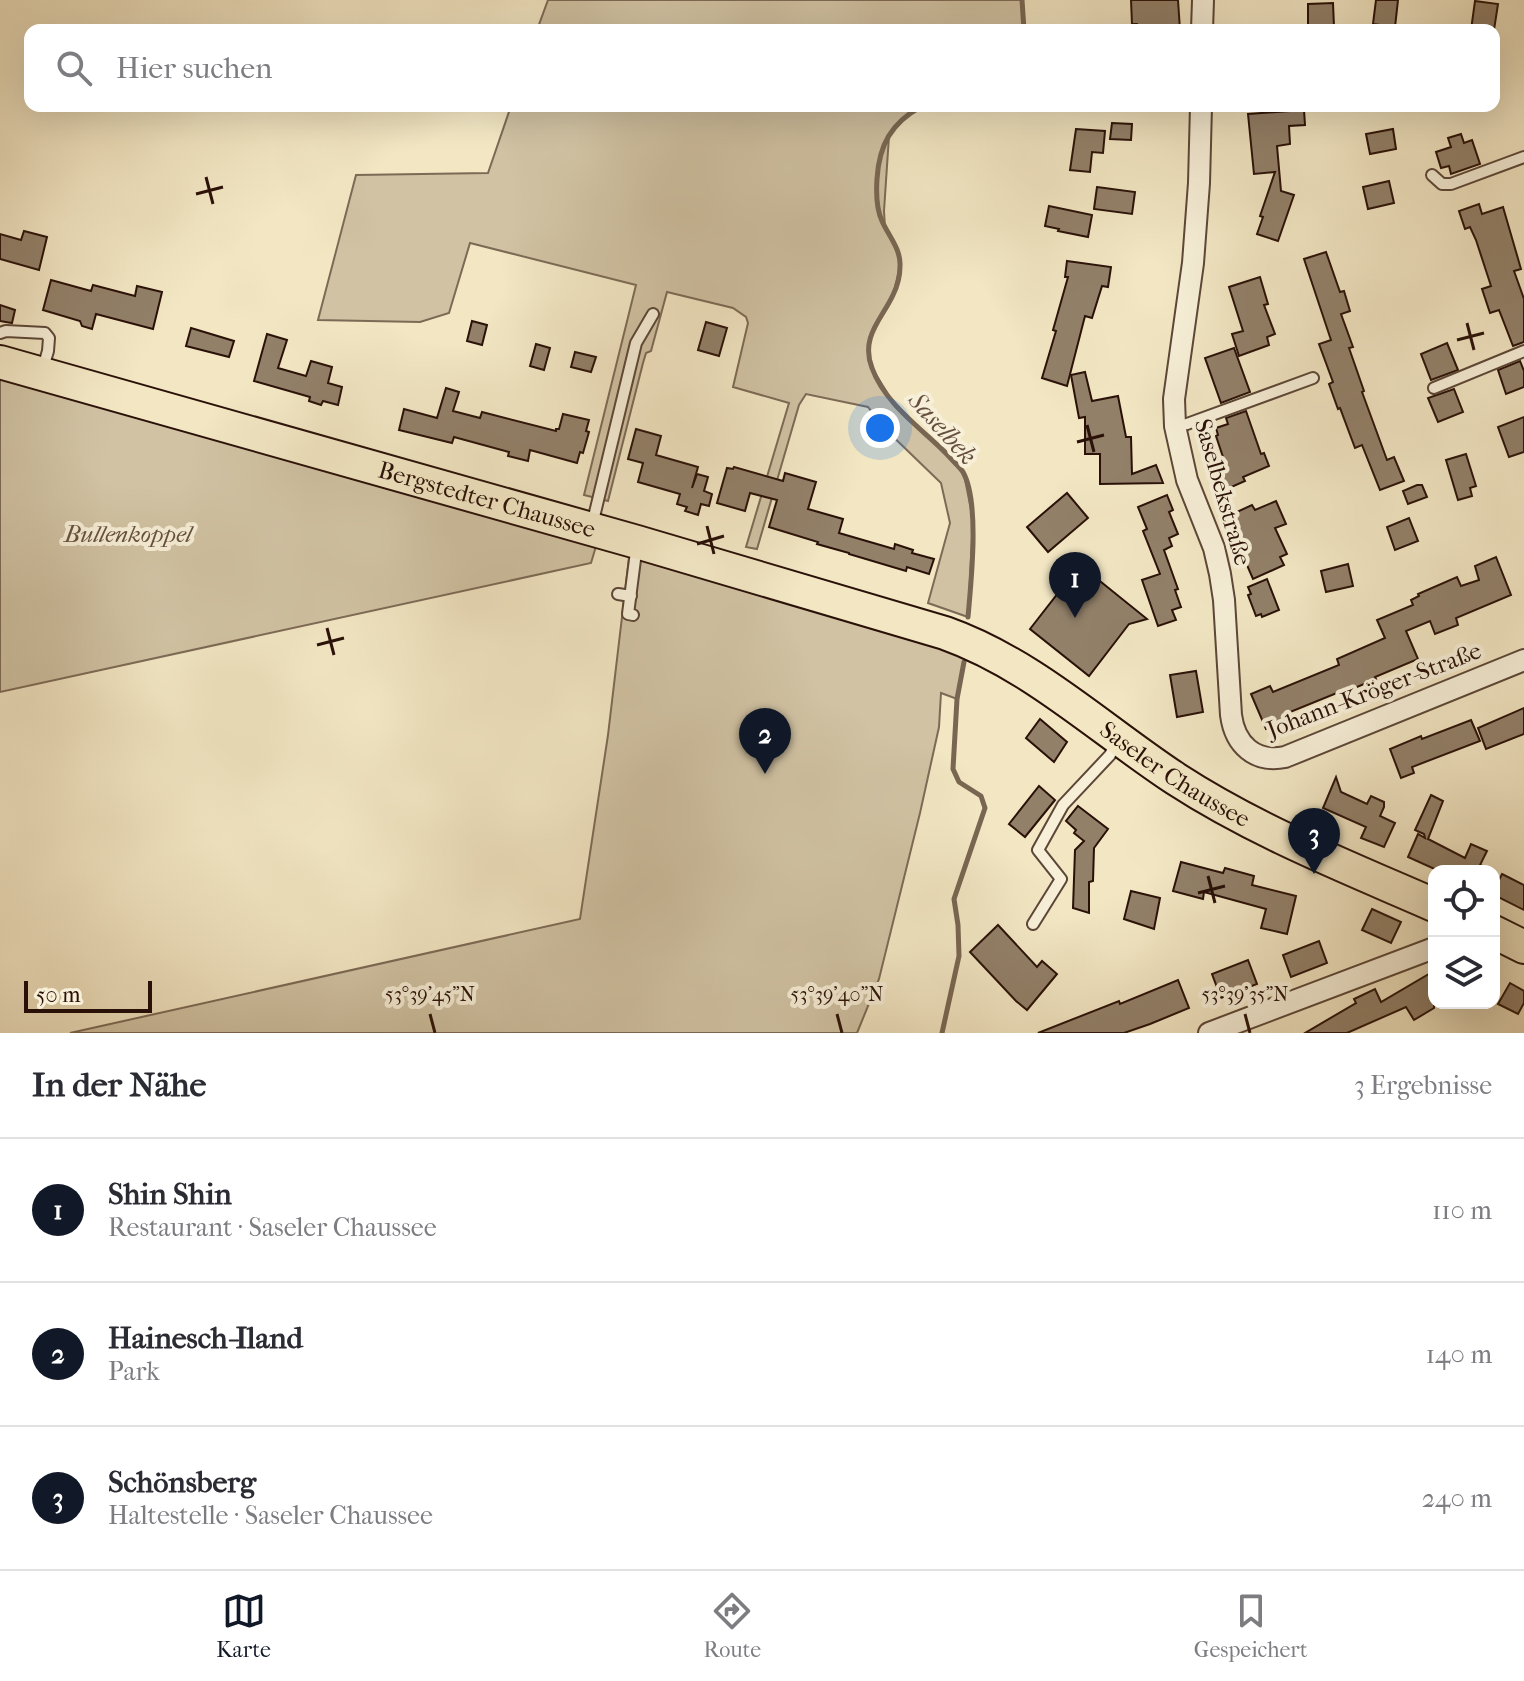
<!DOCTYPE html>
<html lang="de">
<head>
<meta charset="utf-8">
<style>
  body { margin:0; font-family:"IM FELL French Canon",serif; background:#f7f7f7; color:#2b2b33 }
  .controls { position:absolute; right:24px; bottom:24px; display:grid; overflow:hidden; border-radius:16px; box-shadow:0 8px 32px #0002 }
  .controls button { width:72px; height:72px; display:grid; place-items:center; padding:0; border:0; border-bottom:2px solid #e1e1e2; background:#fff; color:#2b2b33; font:40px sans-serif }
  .scale { position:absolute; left:24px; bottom:20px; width:128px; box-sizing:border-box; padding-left:8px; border:4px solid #2a1108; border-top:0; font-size:22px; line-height:28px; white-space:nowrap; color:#2a1108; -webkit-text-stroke:6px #f7efd8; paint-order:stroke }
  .you { position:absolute; left:880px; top:428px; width:28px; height:28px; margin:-20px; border:6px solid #fff; border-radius:50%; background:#1a73e8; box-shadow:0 0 0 12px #1a73e833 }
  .badge { display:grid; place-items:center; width:52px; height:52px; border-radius:50%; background:#111827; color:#fff; font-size:26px; font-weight:700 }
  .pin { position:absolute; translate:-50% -66px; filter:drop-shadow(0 2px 4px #0008) }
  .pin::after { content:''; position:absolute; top:42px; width:28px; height:24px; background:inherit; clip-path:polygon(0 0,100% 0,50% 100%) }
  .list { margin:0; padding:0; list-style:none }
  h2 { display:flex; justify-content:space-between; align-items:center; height:104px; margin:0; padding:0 32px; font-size:34px }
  h2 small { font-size:26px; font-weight:400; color:#7c7c81 }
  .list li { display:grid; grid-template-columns:52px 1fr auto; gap:24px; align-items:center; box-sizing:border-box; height:144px; padding:0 32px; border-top:2px solid #e1e1e2 }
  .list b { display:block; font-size:30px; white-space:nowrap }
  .list p { margin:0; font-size:26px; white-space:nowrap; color:#7c7c81 }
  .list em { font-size:26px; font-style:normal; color:#7c7c81 }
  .icon { flex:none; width:44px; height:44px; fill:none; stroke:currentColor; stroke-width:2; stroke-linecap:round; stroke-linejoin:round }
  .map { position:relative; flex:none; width:1524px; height:1033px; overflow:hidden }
  .search { position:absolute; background:#fff; box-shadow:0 8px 32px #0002; left:24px; right:24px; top:24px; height:88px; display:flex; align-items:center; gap:20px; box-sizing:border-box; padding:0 28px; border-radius:16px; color:#7c7c81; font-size:30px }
  .sheet { height:536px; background:#fff }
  nav { display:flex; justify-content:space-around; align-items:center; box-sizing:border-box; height:112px; border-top:2px solid #e1e1e2; background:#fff; font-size:22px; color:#7c7c81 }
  nav a { display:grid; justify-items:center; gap:4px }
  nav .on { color:#111827 }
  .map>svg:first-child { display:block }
  .green { fill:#d0c2a3; stroke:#7d6a56; stroke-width:2 }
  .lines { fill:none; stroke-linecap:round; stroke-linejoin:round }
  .stream { stroke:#796652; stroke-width:5 }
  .building { fill:#928069; stroke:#2a1108; stroke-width:2 }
  .service-casing { stroke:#5c4637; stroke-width:14 }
  .minor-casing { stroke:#5c4637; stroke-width:24 }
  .primary-casing { stroke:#2a1108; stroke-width:36 }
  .service { stroke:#f7efd8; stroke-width:10 }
  .minor { stroke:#f7efd8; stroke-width:20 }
  .primary { stroke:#f2e6c3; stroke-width:32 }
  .ticks { fill:none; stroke:#2a1108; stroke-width:3 }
  .labels { text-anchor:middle; stroke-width:8; stroke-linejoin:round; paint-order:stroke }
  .street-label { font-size:24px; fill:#2a1108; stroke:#f7efd8 }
  .park-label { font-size:24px; font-style:italic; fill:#644f3e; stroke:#f7efd8 }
  .water-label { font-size:26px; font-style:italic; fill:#65503f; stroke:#f7efd8 }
  .ticks-label { font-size:20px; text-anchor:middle; fill:#2a1108; stroke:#f7efd8; stroke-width:8; stroke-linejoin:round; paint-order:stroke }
</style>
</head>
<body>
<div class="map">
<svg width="1524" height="1033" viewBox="0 0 1524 1033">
  <rect width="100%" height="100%" fill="#f2e6c3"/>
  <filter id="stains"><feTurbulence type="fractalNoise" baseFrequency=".0025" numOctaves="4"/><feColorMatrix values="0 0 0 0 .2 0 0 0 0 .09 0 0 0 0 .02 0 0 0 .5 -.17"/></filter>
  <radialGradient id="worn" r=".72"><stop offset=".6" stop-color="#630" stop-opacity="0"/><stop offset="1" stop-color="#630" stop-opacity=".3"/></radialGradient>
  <g class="green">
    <polygon points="548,0 1022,0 1025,27 1024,30 537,30"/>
    <polygon points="511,106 922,106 903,119 889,136 884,211 885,228 900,257 900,266 893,296 873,328 869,343 869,354 872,368 891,399 964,474 973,520 968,617 928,603 950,523 941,483 882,426 868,407 806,394 799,405 757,549 746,547 789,403 733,387 748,323 746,317 733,308 667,292 651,351 646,353 643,363 608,501 584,495 636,285 470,243 449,313 420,322 318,320 356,175 488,173"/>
    <polygon points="0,363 600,533 591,563 0,692"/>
    <polygon points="631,541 965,651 963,673 957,699 941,693 939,727 920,813 879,979 857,1033 70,1033 580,919 608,735"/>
  </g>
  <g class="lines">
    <g class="stream">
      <polyline points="1022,0 1024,30"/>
      <path d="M 922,106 C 891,123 879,145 877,179 C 876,194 876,208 882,221 C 888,235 901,249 900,266 C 900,275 897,287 893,295 C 882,319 860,337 872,368 C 885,404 921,428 947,454 C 952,460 959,466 963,472 C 980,502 971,582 968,617"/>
      <polyline points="942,1033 959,956 958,925 954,899 985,808 981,796 959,782 953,769 957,699 964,662"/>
    </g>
  </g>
  <g class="building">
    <polygon points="1131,0 1178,0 1180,30 1138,30 1137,24 1132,24"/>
    <polygon points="1376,0 1398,0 1395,27 1373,24"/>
    <polygon points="1475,1 1498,4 1494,30 1471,30"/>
    <polygon points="1333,3 1334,27 1308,28 1308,4"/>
    <polygon points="1304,110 1305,125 1289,126 1290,144 1277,146 1281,191 1294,195 1278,241 1257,234 1263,217 1260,216 1275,172 1254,174 1248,114"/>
    <polygon points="1112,123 1132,124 1131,140 1110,139"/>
    <polygon points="1076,129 1105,131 1103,153 1092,152 1090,172 1070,170"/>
    <polygon points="1393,129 1396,149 1370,154 1366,134"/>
    <polygon points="1461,134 1464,143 1472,140 1480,164 1451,174 1449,166 1441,168 1436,152 1451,147 1448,138"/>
    <polygon points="1389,181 1394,203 1368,209 1363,187"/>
    <polygon points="1097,187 1135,192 1132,214 1094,209"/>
    <polygon points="1479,204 1482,214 1503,207 1521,269 1514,271 1524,299 1524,342 1513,346 1499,310 1490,313 1482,289 1491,286 1476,240 1470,227 1465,229 1459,211"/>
    <polygon points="1049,206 1092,215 1088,237 1058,231 1059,229 1045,226"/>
    <polygon points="24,231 47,237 39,270 0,259 0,234 21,240"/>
    <polygon points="1326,252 1340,292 1344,291 1350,311 1341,314 1353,347 1349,348 1364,391 1362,392 1369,411 1387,460 1394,457 1404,481 1380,490 1362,445 1355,448 1340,408 1338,409 1329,384 1333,382 1319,344 1331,340 1304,259"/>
    <polygon points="1067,261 1111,267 1108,287 1102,286 1092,318 1085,316 1067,386 1042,378 1056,331 1053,330 1068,277 1065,277"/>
    <polygon points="1260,277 1268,304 1264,305 1275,334 1267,337 1269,345 1239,356 1232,334 1243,331 1229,287"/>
    <polygon points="51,280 91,291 93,285 135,296 137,286 162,292 153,329 96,314 92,329 82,326 80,321 43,310"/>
    <polygon points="0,305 15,310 12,323 0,321"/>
    <polygon points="472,321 487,325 482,345 467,341"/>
    <polygon points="706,322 727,328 719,356 698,350"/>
    <polygon points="191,328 234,341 229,357 186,346"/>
    <polygon points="267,334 287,340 278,368 306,376 311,361 332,367 328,383 342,387 338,405 323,401 321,405 309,401 310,397 254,381"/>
    <polygon points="1447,343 1458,370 1431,380 1421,354"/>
    <polygon points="536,344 550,348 544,370 530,366"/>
    <polygon points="1234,348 1250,392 1221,403 1205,358"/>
    <polygon points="575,352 596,357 591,372 571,367"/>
    <polygon points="1520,361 1524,371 1524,387 1506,394 1498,370"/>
    <polygon points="1085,372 1092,401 1118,396 1126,437 1131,437 1132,474 1156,465 1163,483 1100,484 1100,454 1085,454 1085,417 1079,418 1071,375"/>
    <polygon points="446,388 459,392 453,411 480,418 482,412 556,431 556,429 559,429 563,414 589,420 586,431 589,432 583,453 580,452 577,463 530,450 528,461 508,456 509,452 454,437 452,443 399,430 404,409 437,418"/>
    <polygon points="1454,389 1463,412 1438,422 1428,398"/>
    <polygon points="1246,411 1261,454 1264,453 1269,466 1243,477 1245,481 1227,489 1217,463 1224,460 1216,436 1218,435 1216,428 1228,424 1226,418"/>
    <polygon points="1524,417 1524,452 1509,457 1498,427"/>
    <polygon points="636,429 661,436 656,455 698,467 692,488 697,474 708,477 704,491 712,494 709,506 701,504 698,515 685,511 687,507 677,504 680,494 638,482 643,463 628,459"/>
    <polygon points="1466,454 1476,486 1470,488 1472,496 1458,500 1446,460"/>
    <polygon points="734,467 783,481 785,473 816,482 808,509 843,519 839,533 894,549 895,544 913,550 912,553 934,559 929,574 907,567 906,571 849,554 849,553 817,544 818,542 769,527 777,500 750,493 745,511 717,503 727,468 733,469"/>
    <polygon points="1417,485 1422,485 1427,497 1408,504 1403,491"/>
    <polygon points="1067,493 1088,518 1048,552 1027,527"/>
    <polygon points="1167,495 1173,510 1169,512 1178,534 1169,538 1172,546 1164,550 1178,589 1175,590 1181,607 1172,610 1176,620 1158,626 1142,580 1160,574 1143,531 1147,529 1138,507"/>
    <polygon points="1276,501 1286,524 1275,528 1287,554 1280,557 1284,565 1253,579 1226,517 1252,505 1255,510"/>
    <polygon points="1409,518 1418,541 1395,550 1387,527"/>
    <polygon points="1496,557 1511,595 1456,618 1458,625 1435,634 1430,621 1406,631 1418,659 1375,677 1376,679 1350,690 1349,688 1290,712 1291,714 1283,717 1285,722 1266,729 1251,694 1270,686 1273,692 1339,665 1337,659 1385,638 1377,620 1413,605 1411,600 1419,596 1418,594 1457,577 1461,586 1479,580 1475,566"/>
    <polygon points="1348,564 1353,586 1326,592 1321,571"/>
    <polygon points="1080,565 1147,619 1129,624 1089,676 1030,629"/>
    <polygon points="1267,579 1279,610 1262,617 1261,614 1256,616 1248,595 1251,594 1248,587"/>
    <polygon points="1196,671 1203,712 1177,717 1170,675"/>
    <polygon points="1524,708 1524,734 1486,749 1478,728"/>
    <polygon points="1040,719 1067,742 1054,762 1026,738"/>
    <polygon points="1471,720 1480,741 1412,767 1414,773 1401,778 1390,749 1421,736 1422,739"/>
    <polygon points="1336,777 1341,792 1367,804 1371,796 1384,802 1384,807 1380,816 1395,823 1384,847 1361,838 1366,827 1323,808"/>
    <polygon points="1039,786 1055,800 1025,837 1009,824"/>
    <polygon points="1431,795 1443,801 1428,839 1465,858 1471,844 1487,851 1480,865 1492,871 1439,871 1408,857 1418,834 1425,838 1424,834 1415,830"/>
    <polygon points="1078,806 1108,829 1094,848 1093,881 1089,882 1089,913 1073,908 1075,850 1084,841 1074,833 1076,830 1066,821"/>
    <polygon points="1181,862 1223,873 1225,868 1254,876 1252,885 1296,896 1287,934 1261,928 1266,909 1204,892 1203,899 1173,891"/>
    <polygon points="1502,874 1524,885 1524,910 1494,895 1494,890"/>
    <polygon points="1131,891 1160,898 1154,929 1124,919"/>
    <polygon points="1372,909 1401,922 1391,943 1362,930"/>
    <polygon points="998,925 1037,967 1042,961 1057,974 1027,1010 1016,1001 970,952"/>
    <polygon points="1319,941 1327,963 1291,977 1283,955"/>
    <polygon points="1248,960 1257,984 1221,998 1212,974"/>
    <polygon points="1434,971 1434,1008 1414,1020 1406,1007 1347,1033 1305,1033 1356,1003 1354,999 1375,989 1381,1002"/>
    <polygon points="1178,980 1189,1008 1150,1024 1124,1033 1038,1033 1119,1001 1120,1004"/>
    <polygon points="1510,983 1524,991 1524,1003 1518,1014 1498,1004"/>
  </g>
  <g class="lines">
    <g class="service-casing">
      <g id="service">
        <polyline points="1432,175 1442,184 1451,184 1524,157"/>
        <polyline points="0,333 6,331 45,333 49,338 48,351 42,371"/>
        <polyline points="1434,388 1524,351"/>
        <polyline points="1175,426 1187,424 1313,378"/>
        <polyline points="592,525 636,343 653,314"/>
        <polyline points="618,594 631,596"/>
        <polyline points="633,615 628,614 637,544"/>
        <polyline points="1033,924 1061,879 1038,850 1063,805 1110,755 1117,740"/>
      </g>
    </g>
    <g class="minor-casing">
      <g id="minor">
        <polyline points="1202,30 1203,0"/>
        <path d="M 1201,106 L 1199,183 L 1193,263 L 1174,399 L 1175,426 L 1187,480 L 1214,548 L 1220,574 L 1224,600 L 1231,715 C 1235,745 1255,763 1285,757 L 1524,660"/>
        <polyline points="1209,1033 1434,948"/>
      </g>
    </g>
    <g class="primary-casing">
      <g id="primary">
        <path id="s1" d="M 0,362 L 637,542 L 945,633 C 1032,664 1100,729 1176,779 C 1256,831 1347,867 1434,905"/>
        <polyline points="1494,932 1524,947"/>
      </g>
    </g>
    <use href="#service" class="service"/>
    <use href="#minor" class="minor"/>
    <use href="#primary" class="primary"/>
  </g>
  <path class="ticks" d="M 206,177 L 213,204M 196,194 L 223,187M 1467,323 L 1474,350M 1457,340 L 1484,333M 1087,425 L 1094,452M 1077,442 L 1104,435M 707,526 L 714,554M 697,544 L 724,536M 327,628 L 334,655M 317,645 L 344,638M 1208,876 L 1215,903M 1198,893 L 1225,886M 430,1014 L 435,1033M 837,1014 L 842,1033M 1245,1014 L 1250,1033"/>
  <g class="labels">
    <g class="street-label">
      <text transform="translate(1223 492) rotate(74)" y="8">Saselbekstraße</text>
      <text dy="8" stroke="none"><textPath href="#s1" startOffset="506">Bergstedter Chaussee</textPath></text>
      <text transform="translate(1374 690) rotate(-21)" y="8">Johann-Kröger-Straße</text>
      <text dy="8" stroke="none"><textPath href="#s1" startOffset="1254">Saseler Chaussee</textPath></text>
    </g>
    <g class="park-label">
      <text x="128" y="542">Bullenkoppel</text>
    </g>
    <g class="water-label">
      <text transform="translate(943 428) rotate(48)" y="9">Saselbek</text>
    </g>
  </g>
  <g class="ticks-label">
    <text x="430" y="1001">53°39'45"N</text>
    <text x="837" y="1001">53°39'40"N</text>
    <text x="1245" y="1001">53°39'35"N</text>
  </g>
  <rect width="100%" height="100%" filter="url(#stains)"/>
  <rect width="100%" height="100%" fill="url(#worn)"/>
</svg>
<div class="controls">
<button><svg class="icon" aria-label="locate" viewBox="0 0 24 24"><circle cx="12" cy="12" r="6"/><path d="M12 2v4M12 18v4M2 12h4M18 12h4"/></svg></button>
<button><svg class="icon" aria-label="layers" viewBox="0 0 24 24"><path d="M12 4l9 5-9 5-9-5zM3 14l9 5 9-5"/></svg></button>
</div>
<div class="scale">50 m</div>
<div class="you"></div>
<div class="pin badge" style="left:1075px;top:618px">1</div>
<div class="pin badge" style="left:765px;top:774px">2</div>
<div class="pin badge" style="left:1314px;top:874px">3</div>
<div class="search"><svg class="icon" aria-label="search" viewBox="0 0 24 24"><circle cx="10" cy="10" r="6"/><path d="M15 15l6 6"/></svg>Hier suchen</div>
</div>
<section class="sheet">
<h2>In der Nähe<small>3 Ergebnisse</small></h2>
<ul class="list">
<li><span class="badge">1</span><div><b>Shin Shin</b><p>Restaurant · Saseler Chaussee</p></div><em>110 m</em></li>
<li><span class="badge">2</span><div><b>Hainesch-Iland</b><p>Park</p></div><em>140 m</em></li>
<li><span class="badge">3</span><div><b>Schönsberg</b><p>Haltestelle · Saseler Chaussee</p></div><em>240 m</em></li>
</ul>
</section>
<nav>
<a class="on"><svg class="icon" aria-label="map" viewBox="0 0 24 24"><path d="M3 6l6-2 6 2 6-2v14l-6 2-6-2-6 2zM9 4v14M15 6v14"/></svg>Karte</a>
<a><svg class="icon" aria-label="directions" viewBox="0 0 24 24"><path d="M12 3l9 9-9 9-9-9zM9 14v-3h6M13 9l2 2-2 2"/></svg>Route</a>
<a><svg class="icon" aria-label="saved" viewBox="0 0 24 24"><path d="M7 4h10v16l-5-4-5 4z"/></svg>Gespeichert</a>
</nav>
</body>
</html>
